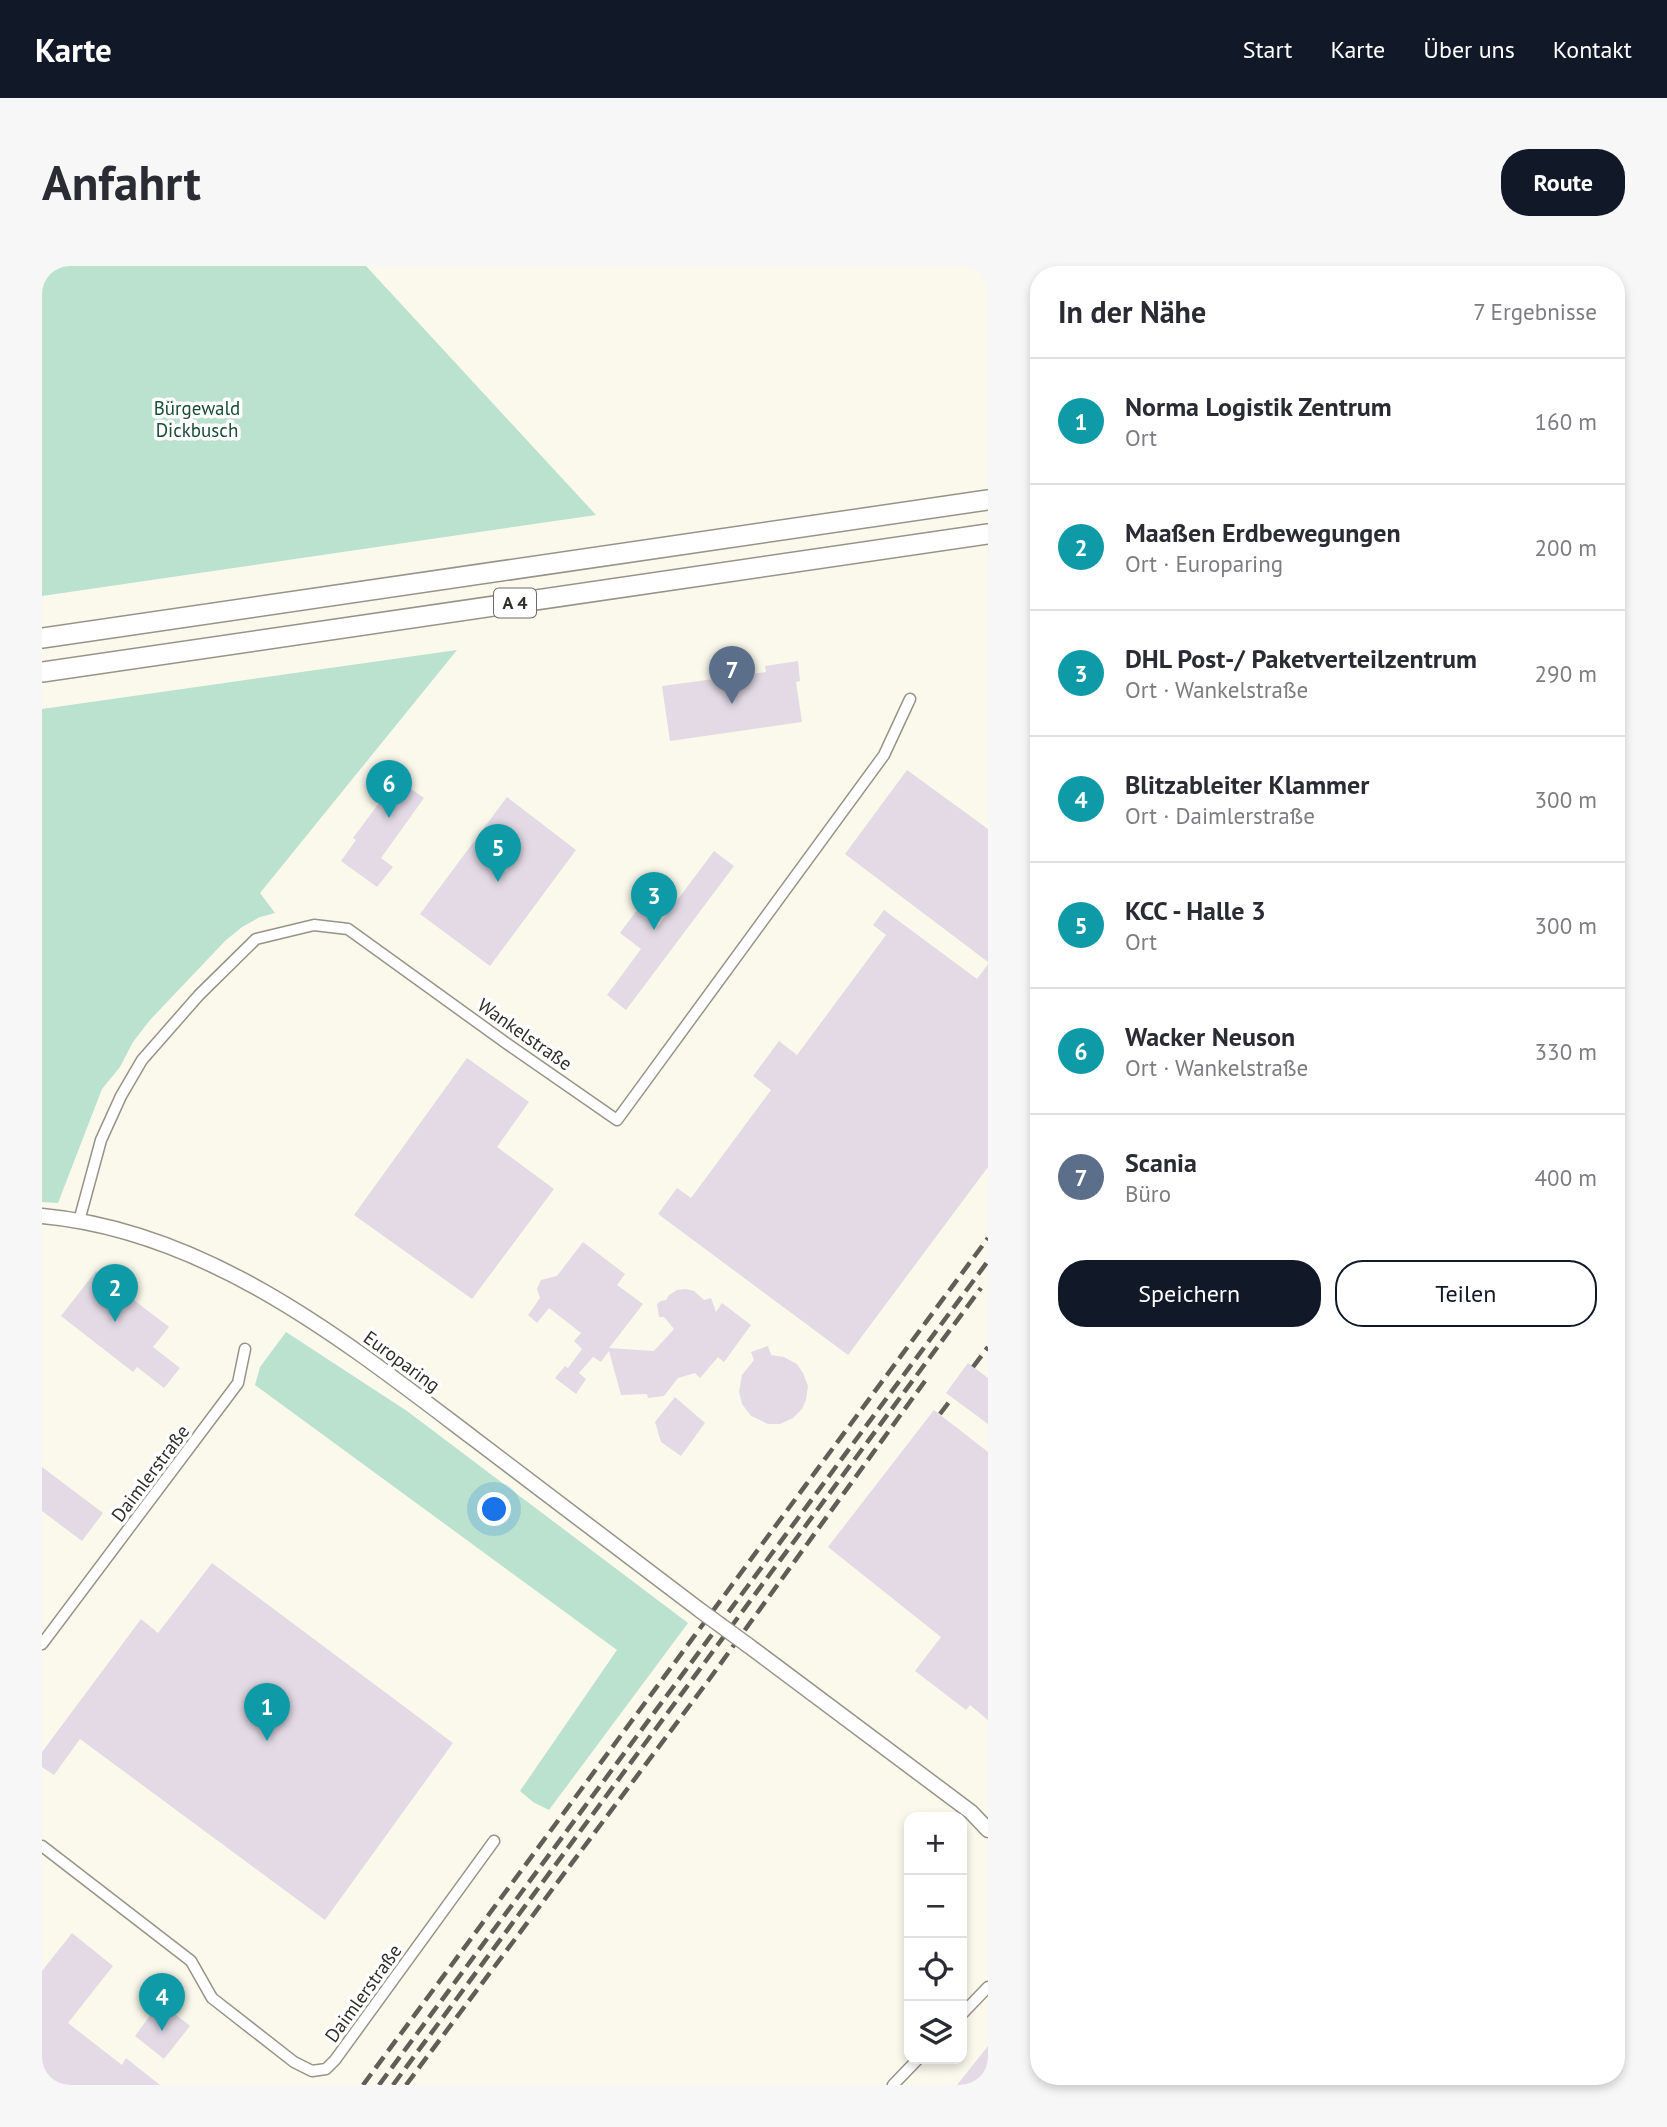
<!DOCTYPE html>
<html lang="de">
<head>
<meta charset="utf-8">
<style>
  body { margin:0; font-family:"PT Sans",sans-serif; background:#f7f7f7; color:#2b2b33 }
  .controls { position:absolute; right:21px; bottom:21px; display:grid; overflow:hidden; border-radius:14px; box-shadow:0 4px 10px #0003 }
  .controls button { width:63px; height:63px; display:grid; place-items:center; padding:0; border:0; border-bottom:2px solid #e1e1e2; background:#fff; color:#2b2b33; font:35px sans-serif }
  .you { position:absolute; left:453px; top:1244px; width:24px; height:24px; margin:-18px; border:5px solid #fff; border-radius:50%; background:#1a73e8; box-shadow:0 0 0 10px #1a73e833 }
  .badge { display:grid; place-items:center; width:46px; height:46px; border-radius:50%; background:#111827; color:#fff; font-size:23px; font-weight:700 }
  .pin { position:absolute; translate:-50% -58px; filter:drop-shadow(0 2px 4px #0008) }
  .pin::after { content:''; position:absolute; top:37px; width:24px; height:21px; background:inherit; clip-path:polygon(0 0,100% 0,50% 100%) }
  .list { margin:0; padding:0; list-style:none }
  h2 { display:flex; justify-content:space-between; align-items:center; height:91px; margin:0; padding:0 28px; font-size:30px }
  h2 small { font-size:23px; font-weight:400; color:#7c7c81 }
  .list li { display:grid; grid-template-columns:46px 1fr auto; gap:21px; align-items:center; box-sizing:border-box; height:126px; padding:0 28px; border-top:2px solid #e1e1e2 }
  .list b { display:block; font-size:26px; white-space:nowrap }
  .list p { margin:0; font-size:23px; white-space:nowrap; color:#7c7c81 }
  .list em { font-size:23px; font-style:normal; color:#7c7c81 }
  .actions { display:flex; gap:14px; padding:21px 28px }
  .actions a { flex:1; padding:16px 0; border:2px solid #111827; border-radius:28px; text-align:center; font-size:24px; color:#111827 }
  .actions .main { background:#111827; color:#fff }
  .icon { flex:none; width:38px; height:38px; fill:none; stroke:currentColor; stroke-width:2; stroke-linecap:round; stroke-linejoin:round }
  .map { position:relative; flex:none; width:946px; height:1819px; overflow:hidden; border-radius:28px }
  header { display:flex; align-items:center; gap:42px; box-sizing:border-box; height:98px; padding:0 35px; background:#111827; color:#fff }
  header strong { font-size:33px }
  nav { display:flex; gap:38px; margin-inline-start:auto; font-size:24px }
  .intro { display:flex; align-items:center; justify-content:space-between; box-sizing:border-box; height:168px; padding:0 42px }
  h1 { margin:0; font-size:49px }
  .button { padding:18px 32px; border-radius:28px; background:#111827; color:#fff; font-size:24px; font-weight:700 }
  main { display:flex; gap:42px; padding:0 42px }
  aside { flex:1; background:#fff; border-radius:28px; box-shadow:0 4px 10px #0003 }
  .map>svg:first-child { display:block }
  .green { fill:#bae2ce }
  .building { fill:#e3dae5 }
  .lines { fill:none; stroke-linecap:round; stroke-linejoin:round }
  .minor-casing { stroke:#969488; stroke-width:13 }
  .tertiary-casing { stroke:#969488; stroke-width:17 }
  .motorway-casing { stroke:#969488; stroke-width:22 }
  .minor { stroke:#fff; stroke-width:10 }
  .tertiary { stroke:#fff; stroke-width:14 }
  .motorway { stroke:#fff; stroke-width:19 }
  .rail { stroke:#5f5e57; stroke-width:4.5; stroke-dasharray:14 7; stroke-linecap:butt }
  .tertiary-bridge-casing { stroke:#969488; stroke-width:17; stroke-linecap:butt }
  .tertiary-bridge { stroke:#fff; stroke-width:14 }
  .labels { text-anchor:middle; stroke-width:7; stroke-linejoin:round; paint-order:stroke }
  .shield { fill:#fff; stroke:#6d6c68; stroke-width:2 }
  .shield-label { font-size:18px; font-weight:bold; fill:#2e2d28 }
  .park-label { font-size:19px; fill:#174c37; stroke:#fff }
  .street-label { font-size:19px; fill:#2e2d28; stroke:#fff }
</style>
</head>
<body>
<header>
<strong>Karte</strong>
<nav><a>Start</a><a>Karte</a><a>Über uns</a><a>Kontakt</a></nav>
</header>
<div class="intro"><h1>Anfahrt</h1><a class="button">Route</a></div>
<main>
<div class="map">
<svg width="946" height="1819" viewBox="0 0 946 1819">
  <rect width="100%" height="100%" fill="#fbf9ec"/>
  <g class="green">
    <polygon points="0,0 324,0 554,249 0,330"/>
    <polygon points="415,384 218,627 233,647 218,651 200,661 183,675 108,754 91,776 78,801 60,823 16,937 0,936 0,443"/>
    <polygon points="244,1066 365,1145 646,1357 507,1544 491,1536 478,1525 575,1384 213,1119 218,1101"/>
  </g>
  <g class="building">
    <polygon points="756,395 758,415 754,416 760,456 628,475 620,420 724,406 723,400"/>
    <polygon points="865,504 946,563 946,696 803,588"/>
    <polygon points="355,513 382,532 339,592 351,601 335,621 299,595 314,574 311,572"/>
    <polygon points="465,531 534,584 448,700 378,648"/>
    <polygon points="672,585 692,600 584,744 565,729 599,683 578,667 595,644 616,660"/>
    <polygon points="842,644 935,713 946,698 946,901 806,1089 616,948 635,922 649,932 729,824 711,810 737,775 755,789 844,669 831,659"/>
    <polygon points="425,792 487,836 455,881 512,923 430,1033 312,949"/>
    <polygon points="541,976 583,1008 575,1019 601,1038 567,1082 612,1085 632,1063 622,1051 617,1051 615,1038 619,1035 624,1034 627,1029 635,1024 644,1023 652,1025 662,1034 669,1032 674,1046 680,1037 709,1059 682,1096 676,1091 658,1112 653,1107 636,1112 622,1130 606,1132 605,1128 579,1129 567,1085 559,1096 551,1091 537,1107 544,1113 534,1128 513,1112 523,1100 526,1102 540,1083 532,1075 539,1067 507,1042 495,1057 486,1049 498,1032 495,1023 499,1014 515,1010"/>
    <polygon points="54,1005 127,1061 111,1081 138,1102 122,1122 95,1101 91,1106 19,1050"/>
    <polygon points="726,1080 729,1089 742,1091 755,1098 761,1107 766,1120 764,1134 760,1143 751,1152 738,1158 726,1158 709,1150 700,1138 697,1126 700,1109 712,1094 709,1086"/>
    <polygon points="926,1097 946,1112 946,1158 904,1127"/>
    <polygon points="633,1131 663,1157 639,1190 619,1176 613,1156"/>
    <polygon points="892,1144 946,1186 946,1454 928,1439 924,1444 873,1405 899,1371 786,1281"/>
    <polygon points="0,1201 61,1247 40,1275 0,1245"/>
    <polygon points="170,1297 411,1477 283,1654 38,1473 12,1509 0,1501 0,1486 99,1353 116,1367"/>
    <polygon points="30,1667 71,1700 26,1757 80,1799 84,1792 118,1819 0,1819 0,1705"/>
    <polygon points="118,1736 148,1760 122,1793 93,1770"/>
    <polygon points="946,1780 946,1819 915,1819"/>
  </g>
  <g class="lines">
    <g class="minor-casing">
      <g id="minor">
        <polyline points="37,955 59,874 79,830 100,794 157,729 214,673 272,659 306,663 464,777 575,854 842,489 868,433"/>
        <polyline points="0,1378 196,1117 203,1083"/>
        <polyline points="0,1580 149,1695 170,1732 252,1796 270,1805 284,1803 293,1794 452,1575"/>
        <polyline points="920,1748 946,1721"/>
        <polyline points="851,1819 876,1793"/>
      </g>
    </g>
    <g class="tertiary-casing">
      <g id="tertiary">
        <path d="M 0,950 C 166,965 303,1075 431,1172 C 507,1230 583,1287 659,1345"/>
        <polyline points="707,1380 929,1546 946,1564"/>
      </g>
    </g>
    <g class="motorway-casing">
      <g id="motorway">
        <polyline points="0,372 946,234"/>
        <polyline points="0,406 946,268"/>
      </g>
    </g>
    <use href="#minor" class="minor"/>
    <use href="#tertiary" class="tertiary"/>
    <use href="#motorway" class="motorway"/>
    <g class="rail">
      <polyline points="931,1101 946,1081"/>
      <polyline points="898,1148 910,1132"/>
      <polyline points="321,1819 946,972"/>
      <polyline points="337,1819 946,995"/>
      <polyline points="351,1819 939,1022"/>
      <polyline points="364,1819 666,1415 883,1115"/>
    </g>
    <g class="tertiary-bridge-casing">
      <polyline id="tertiary-bridge" points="659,1345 707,1380"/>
    </g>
    <use href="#tertiary-bridge" class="tertiary-bridge"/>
  </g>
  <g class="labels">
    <rect class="shield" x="452" y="322.5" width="42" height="29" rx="5"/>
    <g class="shield-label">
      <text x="473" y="343">A 4</text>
    </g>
    <g class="park-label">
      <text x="155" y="149">Bürgewald<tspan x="155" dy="22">Dickbusch</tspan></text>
    </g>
    <g class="street-label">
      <text transform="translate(483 768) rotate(35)" y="7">Wankelstraße</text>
      <text transform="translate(360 1095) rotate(36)" y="7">Europaring</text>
      <text transform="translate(108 1207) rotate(-53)" y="7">Daimlerstraße</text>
      <text transform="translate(321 1727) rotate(-54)" y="7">Daimlerstraße</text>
    </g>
  </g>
</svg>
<div class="controls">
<button>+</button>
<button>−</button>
<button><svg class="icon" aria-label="locate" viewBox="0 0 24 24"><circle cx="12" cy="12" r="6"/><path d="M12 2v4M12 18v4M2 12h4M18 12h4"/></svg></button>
<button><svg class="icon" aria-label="layers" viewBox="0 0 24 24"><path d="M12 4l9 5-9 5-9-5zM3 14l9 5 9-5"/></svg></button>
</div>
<div class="you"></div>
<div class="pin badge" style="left:225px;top:1475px;background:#0f9aa8">1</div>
<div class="pin badge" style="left:73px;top:1056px;background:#0f9aa8">2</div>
<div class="pin badge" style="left:612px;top:664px;background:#0f9aa8">3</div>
<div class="pin badge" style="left:120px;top:1765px;background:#0f9aa8">4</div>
<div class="pin badge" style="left:456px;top:616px;background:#0f9aa8">5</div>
<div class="pin badge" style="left:347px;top:552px;background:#0f9aa8">6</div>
<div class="pin badge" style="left:690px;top:438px;background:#5c6f8a">7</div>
</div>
<aside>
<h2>In der Nähe<small>7 Ergebnisse</small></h2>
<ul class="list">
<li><span class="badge" style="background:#0f9aa8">1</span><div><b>Norma Logistik Zentrum</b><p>Ort</p></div><em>160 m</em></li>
<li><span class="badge" style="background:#0f9aa8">2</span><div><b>Maaßen Erdbewegungen</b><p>Ort · Europaring</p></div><em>200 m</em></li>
<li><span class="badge" style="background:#0f9aa8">3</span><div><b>DHL Post-/ Paketverteilzentrum</b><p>Ort · Wankelstraße</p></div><em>290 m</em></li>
<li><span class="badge" style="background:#0f9aa8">4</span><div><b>Blitzableiter Klammer</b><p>Ort · Daimlerstraße</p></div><em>300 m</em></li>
<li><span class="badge" style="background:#0f9aa8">5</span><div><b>KCC - Halle 3</b><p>Ort</p></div><em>300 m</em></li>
<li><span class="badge" style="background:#0f9aa8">6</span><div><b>Wacker Neuson</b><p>Ort · Wankelstraße</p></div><em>330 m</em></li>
<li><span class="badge" style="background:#5c6f8a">7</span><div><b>Scania</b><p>Büro</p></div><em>400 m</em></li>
</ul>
<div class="actions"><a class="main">Speichern</a><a>Teilen</a></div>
</aside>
</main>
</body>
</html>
